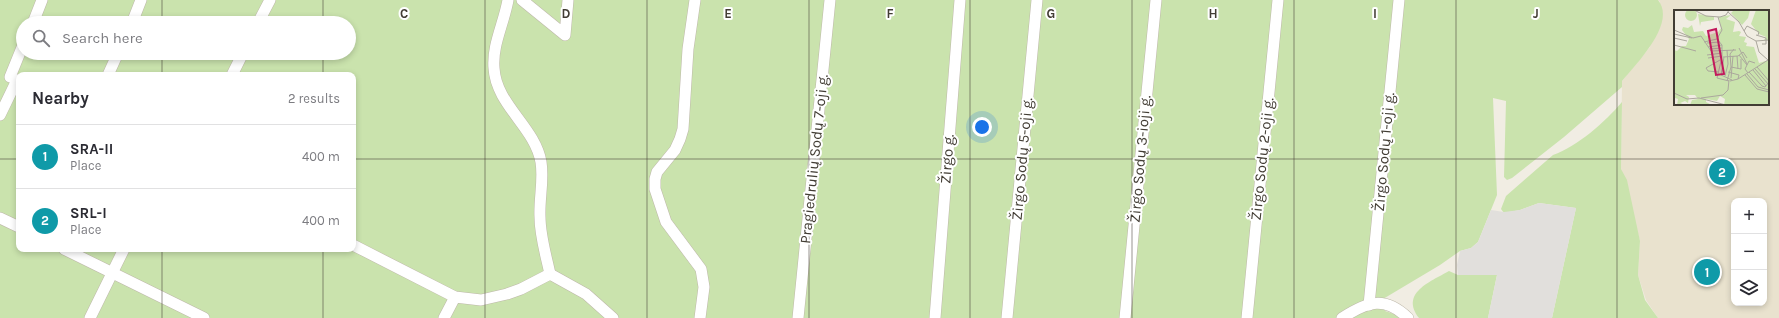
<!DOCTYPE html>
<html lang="en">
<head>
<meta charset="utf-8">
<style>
  body { margin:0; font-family:Karla,sans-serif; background:#f2f2f3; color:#2b2b33 }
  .controls { position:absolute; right:12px; bottom:12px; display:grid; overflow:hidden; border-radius:8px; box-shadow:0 2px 6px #0003 }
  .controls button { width:36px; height:36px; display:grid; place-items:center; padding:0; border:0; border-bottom:1px solid #e1e1e2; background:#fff; color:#2b2b33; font:20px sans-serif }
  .you { position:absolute; left:982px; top:127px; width:14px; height:14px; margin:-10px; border:3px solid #fff; border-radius:50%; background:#1a73e8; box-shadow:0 0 0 6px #1a73e833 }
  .badge { display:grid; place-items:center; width:26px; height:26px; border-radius:50%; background:#d93025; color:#fff; font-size:13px; font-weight:700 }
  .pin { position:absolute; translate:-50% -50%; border:2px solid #fff; box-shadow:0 1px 4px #0006 }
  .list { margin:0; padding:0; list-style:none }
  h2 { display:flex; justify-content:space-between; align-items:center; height:52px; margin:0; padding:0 16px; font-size:17px }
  h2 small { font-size:13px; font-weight:400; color:#7c7c81 }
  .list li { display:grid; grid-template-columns:26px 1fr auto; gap:12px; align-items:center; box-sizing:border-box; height:64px; padding:0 16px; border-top:1px solid #e1e1e2 }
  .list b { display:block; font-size:15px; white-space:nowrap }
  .list p { margin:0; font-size:13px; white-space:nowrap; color:#7c7c81 }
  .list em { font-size:13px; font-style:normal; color:#7c7c81 }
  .icon { flex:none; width:22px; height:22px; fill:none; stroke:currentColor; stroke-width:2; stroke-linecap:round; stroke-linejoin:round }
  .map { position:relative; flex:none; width:1779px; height:318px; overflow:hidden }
  .search { position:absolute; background:#fff; box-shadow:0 2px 6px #0003; left:16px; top:16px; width:340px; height:44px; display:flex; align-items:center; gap:10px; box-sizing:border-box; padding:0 14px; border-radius:22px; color:#7c7c81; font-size:15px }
  .panel { position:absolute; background:#fff; box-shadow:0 2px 6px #0003; left:16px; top:72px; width:340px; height:180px; border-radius:8px }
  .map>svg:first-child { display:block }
  .education { fill:#e9e2ce; fill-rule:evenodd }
  .green { fill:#cae3ad; fill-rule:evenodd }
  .parking { fill:#e1dfdc }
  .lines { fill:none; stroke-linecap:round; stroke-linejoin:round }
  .street-casing { stroke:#beb8aa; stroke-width:12 }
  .street { stroke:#fff; stroke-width:11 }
  .grid { fill:none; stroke:#423d34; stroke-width:1; stroke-opacity:0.55 }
  .labels { text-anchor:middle; stroke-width:4; stroke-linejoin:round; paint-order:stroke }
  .street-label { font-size:15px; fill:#423d34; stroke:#fff }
  .inset-road { fill:none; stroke:#aba79d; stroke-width:1 }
  .view { fill:#c2185b; fill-opacity:0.15; stroke:#c2185b; stroke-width:2 }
  .inset-edge { fill:none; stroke:#423d34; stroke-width:2 }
  .grid-label { font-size:13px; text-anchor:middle; font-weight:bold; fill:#423d34; stroke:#fff; stroke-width:4; stroke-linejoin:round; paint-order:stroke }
</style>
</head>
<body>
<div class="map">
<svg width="1779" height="318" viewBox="0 0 1779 318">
  <rect width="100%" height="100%" fill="#f1ede3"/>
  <path class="education" d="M 1658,0 L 1779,0 L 1779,318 L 1658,318 L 1646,300 L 1638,275 L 1640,241 L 1621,169 L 1622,81 L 1650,47 L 1660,2 ZM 1675,11 L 1768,11 L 1768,104 L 1675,104 ZM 1734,201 L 1764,201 L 1764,303 L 1734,303 Z"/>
  <g class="green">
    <path d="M 0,0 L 1658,0 C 1677,23 1636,64 1622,81 L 1622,87 L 1564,137 L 1512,178 L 1507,180 L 1504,177 L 1506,101 L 1493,98 L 1497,195 L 1478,242 L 1471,248 L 1460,251 L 1440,265 L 1383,299 L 1385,311 L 1397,315 L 1399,318 L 0,318 ZM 23,23 L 349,23 L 349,53 L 23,53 ZM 19,75 L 353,75 L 353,249 L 19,249 Z"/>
    <path d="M 1622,102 L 1621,169 L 1627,180 L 1640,241 L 1638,275 L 1645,300 L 1658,318 L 1552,318 L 1576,208 L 1539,203 L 1520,210 L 1504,213 L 1501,209 L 1506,196 L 1553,155 C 1578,146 1605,122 1622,102 Z"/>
    <path d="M 1449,271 L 1458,275 L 1497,275 L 1488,318 L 1419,318 C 1400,293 1430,282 1449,271 Z"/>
  </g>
  <polygon class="parking" points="1539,203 1576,208 1552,318 1488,318 1497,275 1458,275 1457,265 1460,251 1471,248 1478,242 1491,210 1504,212 1520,210"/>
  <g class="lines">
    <g class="street-casing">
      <g id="street">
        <path d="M 508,0 C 504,23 492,45 494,68 C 496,105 535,127 541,162 C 544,180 539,199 540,217 C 540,236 546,255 550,274"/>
        <polyline points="522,0 565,35 568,0"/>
        <polyline points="695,0 688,49 683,129 680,139 675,150 657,172 655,179 655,189 666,222 701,269 704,287 700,318"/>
        <polyline points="33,23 42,0"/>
        <polyline points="132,23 141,0"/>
        <polyline points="258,23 270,0"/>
        <polyline points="108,75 118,53"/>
        <polyline points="232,75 243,53"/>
        <polyline points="10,77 23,45"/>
        <polyline points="0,115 17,80"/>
        <polyline points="0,218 19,227"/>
        <polyline points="353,245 455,297 481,300 507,294 521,289 550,274 586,294 613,318"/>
        <polyline points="64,249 204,318"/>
        <polyline points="1369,305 1399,0"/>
        <polyline points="90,318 124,249"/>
        <polyline points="444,318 455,297"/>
        <polyline points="798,318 830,0"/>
        <polyline points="935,318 960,0"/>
        <polyline points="1007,318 1037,0"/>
        <polyline points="1125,318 1156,0"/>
        <polyline points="1247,318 1278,0"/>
        <path d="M 1342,318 C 1368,301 1385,296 1408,318"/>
      </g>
    </g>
    <use href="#street" class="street"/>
  </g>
  <path class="grid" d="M 162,0 L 162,23M 323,0 L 323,23M 485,0 L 485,318M 647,0 L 647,318M 809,0 L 809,318M 970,0 L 970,318M 1132,0 L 1132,318M 1294,0 L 1294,318M 1456,0 L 1456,318M 1617,0 L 1617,318M 162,53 L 162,75M 323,53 L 323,75M 0,159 L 19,159M 353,159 L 1779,159M 162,249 L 162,318M 323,249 L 323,318"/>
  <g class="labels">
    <g class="street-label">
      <text transform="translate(1384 152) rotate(-85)" y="5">Žirgo Sodų 1-oji g.</text>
      <text transform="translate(814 159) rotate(-84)" y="5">Pragiedrulių Sodų 7-oji g.</text>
      <text transform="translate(947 159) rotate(-86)" y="5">Žirgo g.</text>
      <text transform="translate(1022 159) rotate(-85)" y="5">Žirgo Sodų 5-oji g.</text>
      <text transform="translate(1140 159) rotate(-85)" y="5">Žirgo Sodų 3-ioji g.</text>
      <text transform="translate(1262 159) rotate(-84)" y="5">Žirgo Sodų 2-oji g.</text>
    </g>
  </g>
  <g transform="translate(1674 10)">
    <rect width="95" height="95" fill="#f1ede3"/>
    <path d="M11 5a6 6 0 1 1 12 0a6 6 0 1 1-12 0ZM 60,0 L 76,0 L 74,8 L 68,15 L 57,3 ZM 82,0 L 95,0 L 95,30 L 90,30 L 92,27 L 85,24 L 77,14 ZM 24,4 L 40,7 L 40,10 L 27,12 L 26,16 ZM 57,5 L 52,9 L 61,12 L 59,22 L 65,21 L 67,22 L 65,26 L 72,27 L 70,32 L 73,33 L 72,36 L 80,37 L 85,53 L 95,50 L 95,95 L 50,95 L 51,89 L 46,86 L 43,91 L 32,89 L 32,92 L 38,95 L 16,95 L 18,90 L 24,89 L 21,85 L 12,85 L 15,87 L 14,93 L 11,91 L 6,93 L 11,95 L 3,95 L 4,89 L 1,88 L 0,82 L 0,40 L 3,41 L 8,36 L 12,36 L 15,29 L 8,20 L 9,17 L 14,18 L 18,15 L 20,22 L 29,21 L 32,26 L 44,22 L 47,18 L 45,7 Z" fill="#cae3ad"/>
    <path class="inset-road" d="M 20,0 L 32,6 L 46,7 L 52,5 L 55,0M 54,2 L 65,12 L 73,26 L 82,31 L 85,42 L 94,50M 44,7 L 48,20 L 43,29 L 48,35 L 48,47 L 43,68 L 55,71M 0,20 L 19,28 L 27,26 L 37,41 L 62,40M 70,21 L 73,16 L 85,22 L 84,25M 0,24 L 18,28M 82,25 L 92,28 L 92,34 L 88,34M 0,28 L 13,31M 82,31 L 95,30M 30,32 L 43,29M 33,33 L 46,32M 0,35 L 22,41M 34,37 L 48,35M 65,38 L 73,54M 36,39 L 48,38M 33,45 L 48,43M 65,45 L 73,55M 63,46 L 64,59M 49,47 L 64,46 L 69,42 L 73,48M 50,47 L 47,65 L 58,70M 34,48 L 48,46M 57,57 L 56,44 L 60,39M 83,57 L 95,71M 81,59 L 95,75M 79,60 L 92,76M 45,62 L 34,61 L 32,58 L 46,50M 54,62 L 65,65 L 64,69M 75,62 L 88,76 L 91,77 L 95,72M 74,63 L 71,59 L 75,51 L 81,53M 73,64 L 84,77 L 95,80M 71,65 L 83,79 L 95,82M 51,66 L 54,54 L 53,40M 57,68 L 59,46M 53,71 L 57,57 L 67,59 L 67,49M 56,71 L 64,69 L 94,50M 0,83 L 13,89 L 25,88 L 52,95M 27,88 L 49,85 L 54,80 L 55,70"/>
    <path class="view" d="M 42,19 L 50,64 L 42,65 L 34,21 Z"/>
    <rect width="95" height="95" class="inset-edge"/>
  </g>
  <g class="grid-label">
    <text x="404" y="18">C</text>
    <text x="566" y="18">D</text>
    <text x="728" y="18">E</text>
    <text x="890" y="18">F</text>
    <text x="1051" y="18">G</text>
    <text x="1213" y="18">H</text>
    <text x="1375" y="18">I</text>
    <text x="1536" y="18">J</text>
  </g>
</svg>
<div class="controls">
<button>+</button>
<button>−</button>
<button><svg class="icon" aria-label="layers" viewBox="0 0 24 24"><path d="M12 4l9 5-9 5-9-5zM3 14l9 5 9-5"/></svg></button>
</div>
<div class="you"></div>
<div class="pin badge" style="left:1707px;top:272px;background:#0f9aa8">1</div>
<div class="pin badge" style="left:1722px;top:172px;background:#0f9aa8">2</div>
<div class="search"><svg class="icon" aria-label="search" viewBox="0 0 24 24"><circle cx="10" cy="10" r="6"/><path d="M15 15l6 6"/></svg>Search here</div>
<section class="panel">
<h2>Nearby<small>2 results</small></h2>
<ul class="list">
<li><span class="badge" style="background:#0f9aa8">1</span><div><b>SRA-II</b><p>Place</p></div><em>400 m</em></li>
<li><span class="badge" style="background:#0f9aa8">2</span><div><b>SRL-I</b><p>Place</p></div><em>400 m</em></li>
</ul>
</section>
</div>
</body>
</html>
